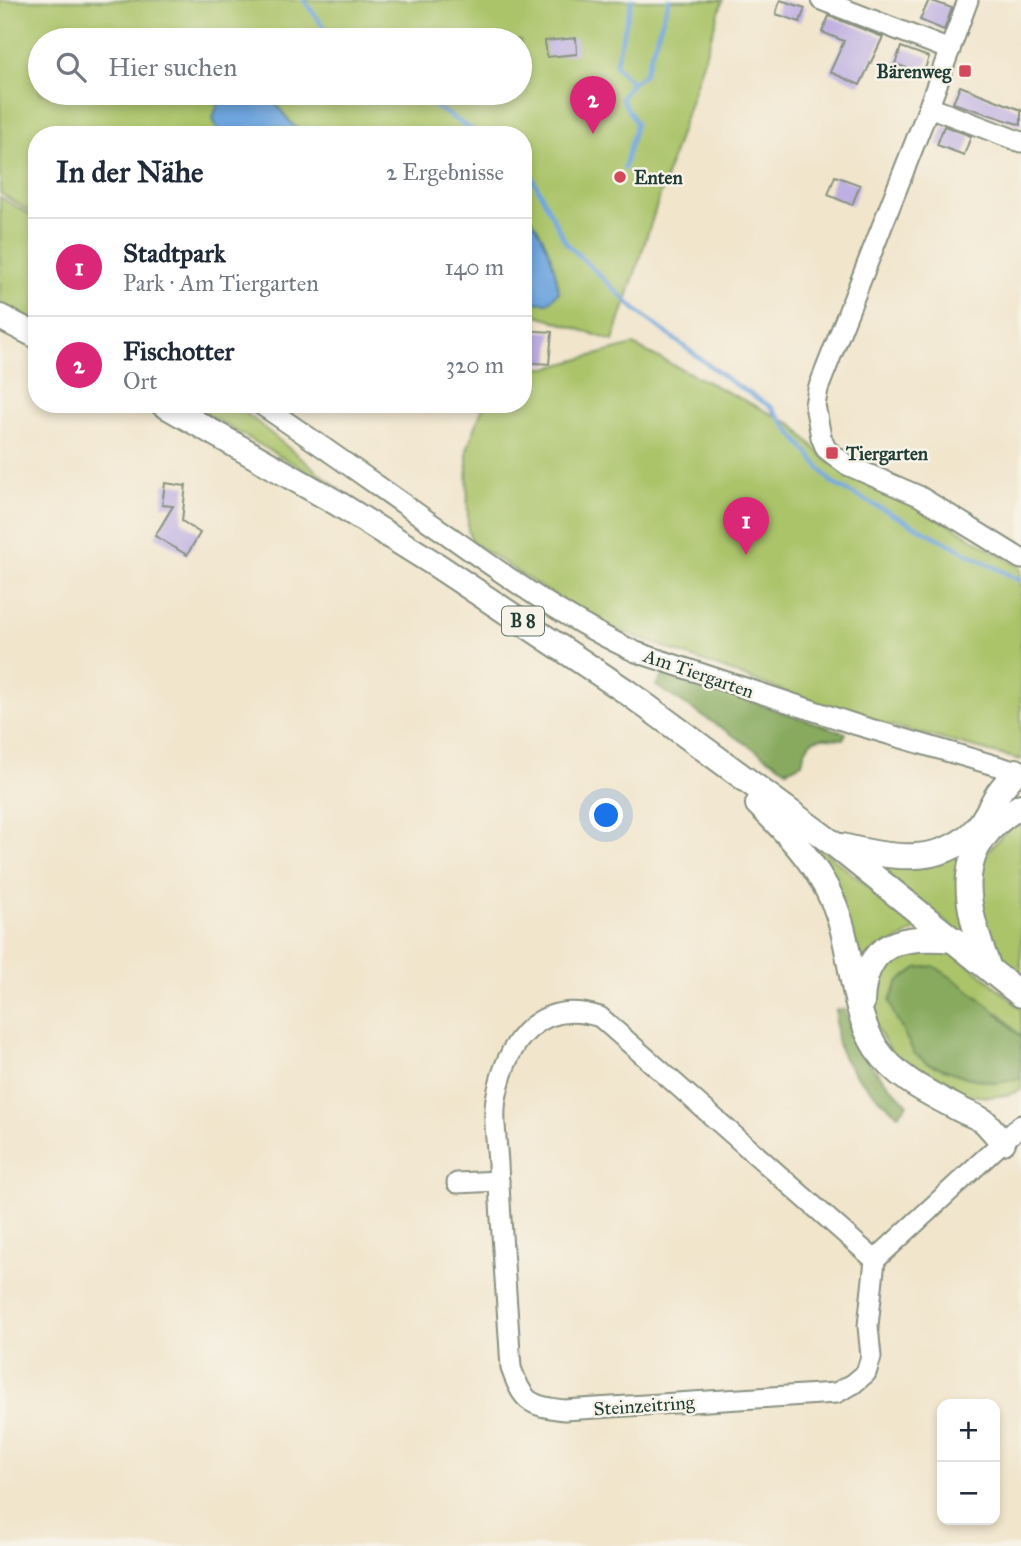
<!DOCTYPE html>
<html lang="de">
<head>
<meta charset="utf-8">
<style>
  body { margin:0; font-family:"IM FELL Great Primer",serif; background:#f6f6f7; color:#1f2937 }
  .controls { position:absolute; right:21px; bottom:21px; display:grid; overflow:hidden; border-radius:14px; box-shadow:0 4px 10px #0003 }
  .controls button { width:63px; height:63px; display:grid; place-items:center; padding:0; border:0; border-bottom:2px solid #e0e1e3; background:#fff; color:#1f2937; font:35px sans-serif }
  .you { position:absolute; left:607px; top:816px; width:24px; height:24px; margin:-18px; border:5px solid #fff; border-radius:50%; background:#1a73e8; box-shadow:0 0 0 10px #1a73e833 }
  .badge { display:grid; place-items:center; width:46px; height:46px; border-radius:50%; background:#db2777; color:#fff; font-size:23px; font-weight:700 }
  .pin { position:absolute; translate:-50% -58px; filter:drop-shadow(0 2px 4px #0008) }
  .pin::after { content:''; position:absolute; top:37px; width:24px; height:21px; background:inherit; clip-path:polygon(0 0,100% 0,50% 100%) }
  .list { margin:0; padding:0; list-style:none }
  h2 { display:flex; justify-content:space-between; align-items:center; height:91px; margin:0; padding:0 28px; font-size:30px }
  h2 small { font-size:23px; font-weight:400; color:#747a83 }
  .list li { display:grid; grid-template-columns:46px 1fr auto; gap:21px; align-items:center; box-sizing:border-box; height:98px; padding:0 28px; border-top:2px solid #e0e1e3 }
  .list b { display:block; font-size:26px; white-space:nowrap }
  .list p { margin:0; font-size:23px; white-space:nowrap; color:#747a83 }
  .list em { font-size:23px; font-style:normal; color:#747a83 }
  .icon { flex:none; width:38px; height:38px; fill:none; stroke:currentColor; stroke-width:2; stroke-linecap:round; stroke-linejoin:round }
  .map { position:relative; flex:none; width:1021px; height:1546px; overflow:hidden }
  .search { position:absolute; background:#fff; box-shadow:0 4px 10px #0003; left:28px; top:28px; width:504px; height:77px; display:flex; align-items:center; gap:18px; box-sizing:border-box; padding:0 24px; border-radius:38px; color:#747a83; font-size:26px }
  .panel { position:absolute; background:#fff; box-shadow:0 4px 10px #0003; left:28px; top:126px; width:504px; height:287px; border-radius:28px }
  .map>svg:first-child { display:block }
  .green { fill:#abc46a; stroke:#65804f; stroke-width:2; fill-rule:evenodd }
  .forest { fill:#88aa5e; stroke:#547449; stroke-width:2 }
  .water { fill:#6ea5dd; stroke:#467188; stroke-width:2 }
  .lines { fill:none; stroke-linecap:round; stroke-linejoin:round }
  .stream { stroke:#6ea5dd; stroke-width:4.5 }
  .building { fill:#bdafe1 }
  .minor-casing { stroke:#889180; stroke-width:23 }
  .major-casing { stroke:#889180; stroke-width:28 }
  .minor { stroke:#fff; stroke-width:19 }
  .major { stroke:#fff; stroke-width:24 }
  .poi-dot { fill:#d1495b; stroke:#f7f3e8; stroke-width:2.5 }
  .labels { text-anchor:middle; stroke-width:5; stroke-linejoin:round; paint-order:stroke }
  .shield { fill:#f7f3e8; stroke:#60746a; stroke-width:2 }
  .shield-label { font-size:18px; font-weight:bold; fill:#1f3d34 }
  .poi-label { font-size:19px; font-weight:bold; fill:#1f3d34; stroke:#f7f3e8; text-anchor:start }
  .street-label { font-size:19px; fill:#1f3d34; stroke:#f7f3e8 }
</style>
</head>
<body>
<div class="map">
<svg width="1021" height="1546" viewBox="0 0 1021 1546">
  <rect width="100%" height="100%" fill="#f7f3e8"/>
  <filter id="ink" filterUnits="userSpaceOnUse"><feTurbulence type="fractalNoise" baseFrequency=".0143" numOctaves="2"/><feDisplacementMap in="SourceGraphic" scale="14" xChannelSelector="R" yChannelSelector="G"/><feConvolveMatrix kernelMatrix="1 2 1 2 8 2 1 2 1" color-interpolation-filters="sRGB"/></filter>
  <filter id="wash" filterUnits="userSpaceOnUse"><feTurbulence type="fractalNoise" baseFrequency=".00686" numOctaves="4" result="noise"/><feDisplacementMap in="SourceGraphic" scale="28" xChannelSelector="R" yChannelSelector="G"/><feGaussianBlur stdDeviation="1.57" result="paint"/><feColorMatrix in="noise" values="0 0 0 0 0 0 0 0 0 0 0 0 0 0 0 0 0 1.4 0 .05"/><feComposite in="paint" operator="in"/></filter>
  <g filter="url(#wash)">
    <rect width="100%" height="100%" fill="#f1e5cc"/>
    <g class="green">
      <path d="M 0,0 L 723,0 L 613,341 L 523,310 L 523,135 L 37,135 L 37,216 L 0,193 ZM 40,40 L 520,40 L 520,93 L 40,93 Z"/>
      <polygon points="0,197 37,219 37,323 0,303"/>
      <polygon points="633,345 792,424 827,461 913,502 1021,568 1021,760 846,714 593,621 473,543 468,531 467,450 484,404 523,404 523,368 547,368"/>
      <polygon points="188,404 240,404 241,409 340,490"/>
      <path d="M 1021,815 L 1021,980 C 1004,966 983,940 979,917 C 976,899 981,876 982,857 Z"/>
      <polygon points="812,842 920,927 863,962 808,843"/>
      <polygon points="966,848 966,934 963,936 882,871 883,868 907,867"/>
      <polygon points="945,949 975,969 1021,1008 1021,1037 1000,1013 895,989 890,1001 893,1012 966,1077 997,1083 1021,1078 1021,1090 1007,1095 989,1097 951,1093 900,1066 871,1019 872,975 891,954"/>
    </g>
    <g class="forest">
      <path d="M 665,673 L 846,733 L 843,739 C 817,737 807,735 802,763 L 787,770 L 656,686 Z"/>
      <path d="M 934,966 C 966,987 995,1008 1021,1037 L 1021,1078 L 997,1083 L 966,1077 L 927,1063 L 914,1053 L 893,1012 L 890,1001 L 898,982 L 917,968 Z"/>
      <path d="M 845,1009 C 856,1054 876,1073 908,1104 L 898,1115 C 877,1095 846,1073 838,1044 C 835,1033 836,1021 836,1010 Z"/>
    </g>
    <g class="water">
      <polygon points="222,93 267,93 292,124 306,135 219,135 213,118"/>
      <path d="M 523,210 C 544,230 555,264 559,292 L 548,303 L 523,302 Z"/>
    </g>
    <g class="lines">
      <g class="stream">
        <polyline points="304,0 333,40"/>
        <polyline points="632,83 615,65 632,0"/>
        <polyline points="414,93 480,135"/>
        <polyline points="523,168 530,173 566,243 637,311 730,381 771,407 832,483 1021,581"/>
        <polyline points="624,169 636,123 621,98 632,83 644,75 669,0"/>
      </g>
    </g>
    <g id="blocks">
      <g class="building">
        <polygon points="780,0 805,8 800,22 776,14"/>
        <polygon points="929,0 952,8 944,30 920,20"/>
        <polygon points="829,16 883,37 860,85 830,72 844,41 822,32"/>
        <polygon points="576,38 577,54 547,57 545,41"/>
        <polygon points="901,47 929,57 923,74 895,64"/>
        <polygon points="960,86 1021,110 1021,125 953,103"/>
        <polygon points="944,126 971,136 964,155 937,145"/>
        <polygon points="835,176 860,185 852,205 828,195"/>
        <polygon points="523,330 552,332 549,364 523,362"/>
        <polygon points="165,483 185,486 186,484 182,521 200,533 187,555 155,536 173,506 162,505"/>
      </g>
    </g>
  </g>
  <g filter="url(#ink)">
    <use href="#blocks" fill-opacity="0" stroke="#889180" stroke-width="2"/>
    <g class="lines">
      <g class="minor-casing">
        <g id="minor">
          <polyline points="821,0 950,50"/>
          <polyline points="968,0 925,117 818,389 815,405 821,437 826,449 835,456 847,465 919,496 1021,559"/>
          <polyline points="929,107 1021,142"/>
          <path d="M 260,404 C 323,446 383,490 445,533 C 506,576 568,621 636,652 L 857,725 L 1021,773"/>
          <polyline points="457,1183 499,1181"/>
          <path d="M 875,1260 L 600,1017 C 541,998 508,1039 497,1094 C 492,1115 497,1142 498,1164 C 501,1232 507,1300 511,1368 C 523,1401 528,1406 564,1410 L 836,1393 L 853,1384 L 866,1373 L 871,1357 L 868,1326 L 875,1260 L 1021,1125"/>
        </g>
      </g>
      <g class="major-casing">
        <g id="major">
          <polyline points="0,317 37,336"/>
          <polyline points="163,404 337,503 438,566 627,692 835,845 1021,995"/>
          <path d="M 758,804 C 792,837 826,874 840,920 C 853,962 852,1010 876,1048 C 897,1079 929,1093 961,1110 C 969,1114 978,1117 985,1122 C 991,1128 997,1136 1003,1142"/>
          <path d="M 842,846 C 886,857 940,868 976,829 C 986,818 991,804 999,792 C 1004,785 1011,778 1016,771"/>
          <path d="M 988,966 C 964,902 950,846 1021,806"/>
          <path d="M 862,1003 C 864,940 902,935 955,940"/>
        </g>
      </g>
      <use href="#minor" class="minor"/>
      <use href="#major" class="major"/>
    </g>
  </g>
  <g class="poi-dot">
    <rect x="958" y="64" width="14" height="14" rx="3.5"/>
    <circle cx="620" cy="177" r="7"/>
    <rect x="825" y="446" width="14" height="14" rx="3.5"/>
  </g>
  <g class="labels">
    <rect class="shield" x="502" y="606.5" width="42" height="29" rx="5"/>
    <g class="shield-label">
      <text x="523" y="627">B 8</text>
    </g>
    <g class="poi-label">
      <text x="951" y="78" text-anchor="end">Bärenweg</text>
      <text x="634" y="184">Enten</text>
      <text x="846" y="460">Tiergarten</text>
    </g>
    <g class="street-label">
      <text transform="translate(699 673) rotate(19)" y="7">Am Tiergarten</text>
      <text transform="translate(644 1405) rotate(-4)" y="7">Steinzeitring</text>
    </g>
  </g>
</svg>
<div class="controls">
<button>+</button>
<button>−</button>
</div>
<div class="you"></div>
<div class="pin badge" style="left:746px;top:555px">1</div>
<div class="pin badge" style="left:593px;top:134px">2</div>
<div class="search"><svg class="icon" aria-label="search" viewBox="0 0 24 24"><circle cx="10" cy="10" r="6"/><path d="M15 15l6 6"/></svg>Hier suchen</div>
<section class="panel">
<h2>In der Nähe<small>2 Ergebnisse</small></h2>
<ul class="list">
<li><span class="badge">1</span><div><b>Stadtpark</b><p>Park · Am Tiergarten</p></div><em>140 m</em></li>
<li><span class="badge">2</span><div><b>Fischotter</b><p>Ort</p></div><em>320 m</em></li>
</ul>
</section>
</div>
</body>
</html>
